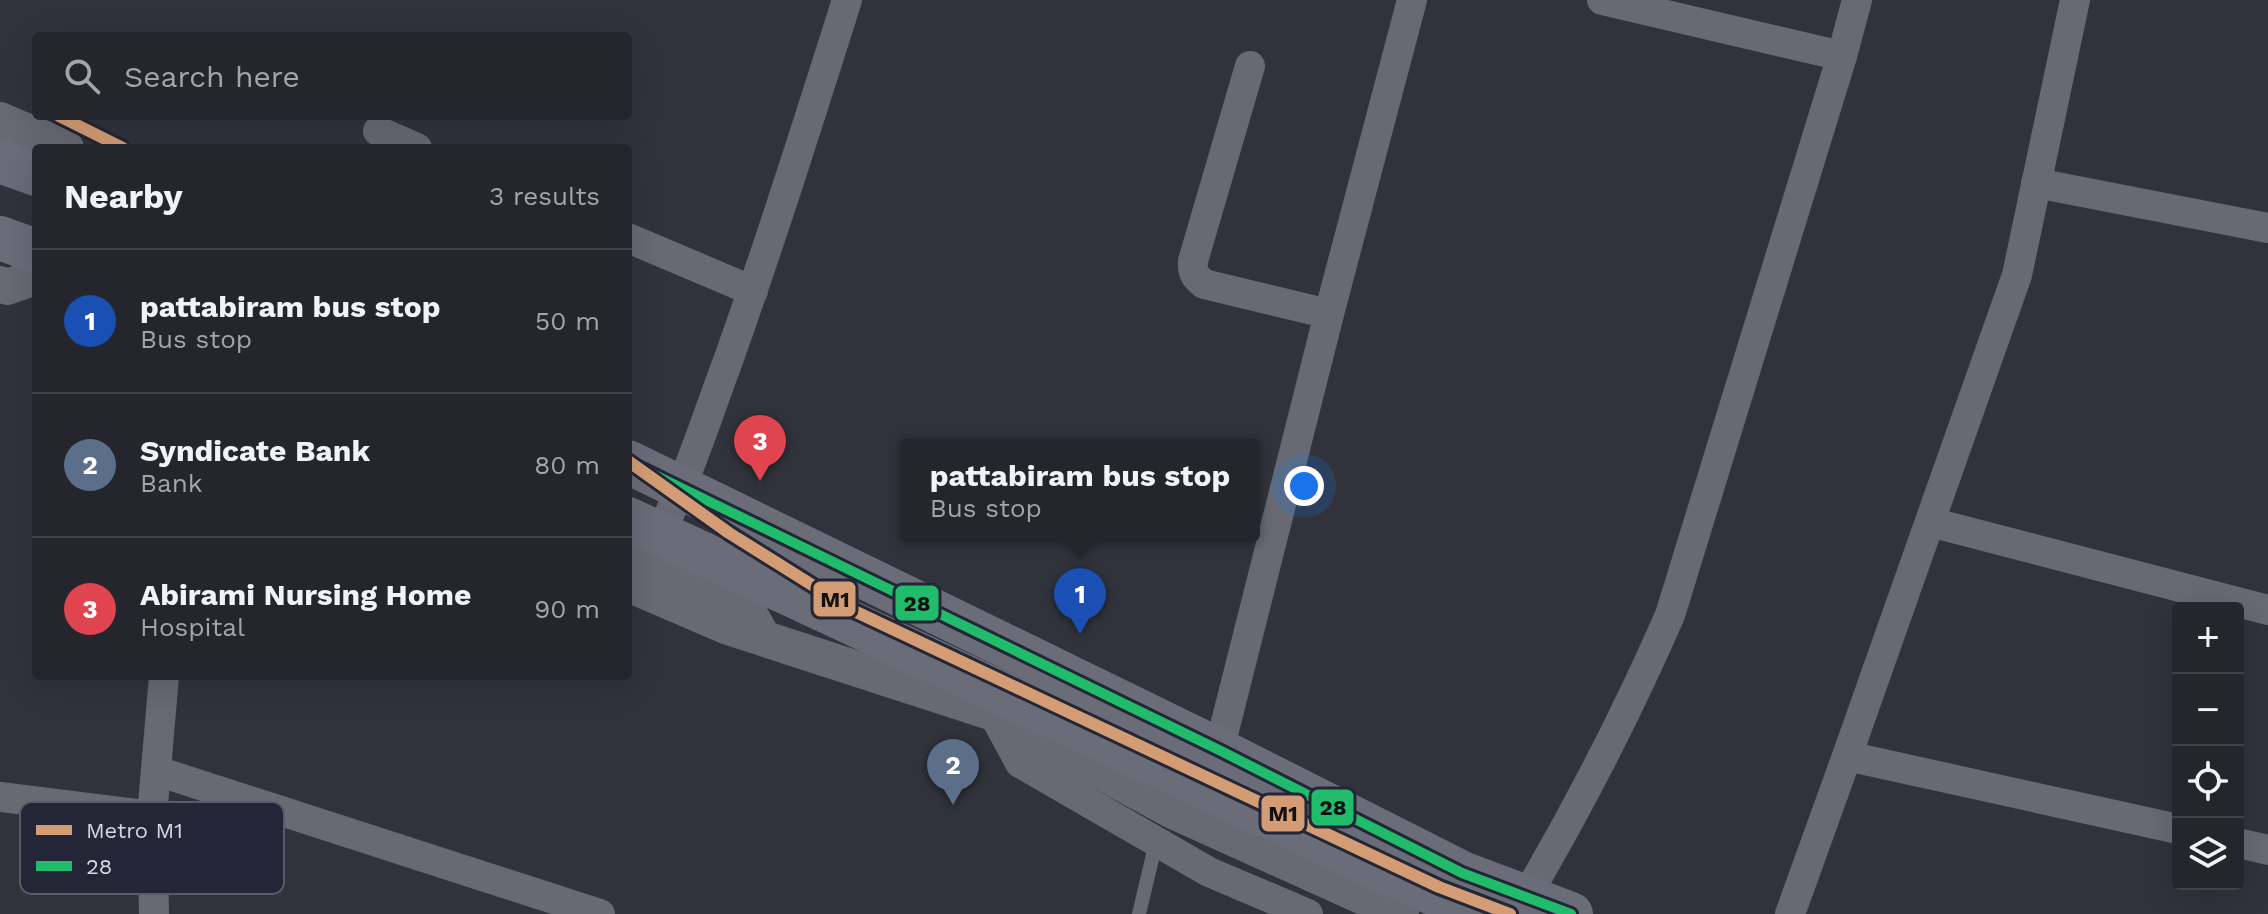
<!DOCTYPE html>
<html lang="en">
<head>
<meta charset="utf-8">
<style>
  body { margin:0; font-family:"Work Sans",sans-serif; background:#313239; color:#f1f3f6 }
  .controls { position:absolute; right:24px; bottom:24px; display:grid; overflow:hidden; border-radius:8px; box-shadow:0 8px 32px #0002 }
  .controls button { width:72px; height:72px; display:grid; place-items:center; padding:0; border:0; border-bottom:2px solid #424349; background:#25262d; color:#f1f3f6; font:40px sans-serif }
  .you { position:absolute; left:1304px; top:486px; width:28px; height:28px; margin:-20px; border:6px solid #fff; border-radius:50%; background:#1a73e8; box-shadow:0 0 0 12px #1a73e833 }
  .badge { display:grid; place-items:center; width:52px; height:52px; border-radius:50%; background:#95b2f1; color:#fff; font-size:26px; font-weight:700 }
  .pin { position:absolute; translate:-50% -66px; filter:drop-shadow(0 2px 4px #0008) }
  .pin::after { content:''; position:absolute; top:42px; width:28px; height:24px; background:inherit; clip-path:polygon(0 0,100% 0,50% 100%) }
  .popup { position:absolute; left:900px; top:438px; width:360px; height:104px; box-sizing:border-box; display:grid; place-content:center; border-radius:8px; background:#25262d; filter:drop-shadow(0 2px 6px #0005); font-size:26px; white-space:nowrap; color:#a3a5aa }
  .popup b { font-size:30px; color:#f1f3f6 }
  .popup::after { content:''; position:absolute; left:50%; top:100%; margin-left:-16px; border:16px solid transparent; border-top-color:#25262d }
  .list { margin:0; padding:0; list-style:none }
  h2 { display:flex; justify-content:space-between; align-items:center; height:104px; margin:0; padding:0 32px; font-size:34px }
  h2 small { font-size:26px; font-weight:400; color:#a3a5aa }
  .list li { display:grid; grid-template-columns:52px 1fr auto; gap:24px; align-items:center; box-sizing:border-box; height:144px; padding:0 32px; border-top:2px solid #424349 }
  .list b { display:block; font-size:30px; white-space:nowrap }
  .list p { margin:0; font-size:26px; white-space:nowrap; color:#a3a5aa }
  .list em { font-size:26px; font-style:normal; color:#a3a5aa }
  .icon { flex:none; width:44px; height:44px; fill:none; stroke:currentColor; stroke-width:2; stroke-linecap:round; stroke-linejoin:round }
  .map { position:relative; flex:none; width:2268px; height:914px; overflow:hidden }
  .search { position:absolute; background:#25262d; box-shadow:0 8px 32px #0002; left:32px; top:32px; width:600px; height:88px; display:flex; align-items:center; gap:20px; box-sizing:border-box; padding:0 28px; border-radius:8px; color:#a3a5aa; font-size:30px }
  .panel { position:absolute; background:#25262d; box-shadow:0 8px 32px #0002; left:32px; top:144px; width:600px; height:536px; border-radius:8px }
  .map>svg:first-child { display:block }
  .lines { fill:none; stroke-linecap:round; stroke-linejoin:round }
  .service { stroke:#676973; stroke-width:14 }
  .minor { stroke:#676973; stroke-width:30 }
  .tertiary { stroke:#676973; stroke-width:36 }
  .trunk { stroke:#6a6c78; stroke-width:44 }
  .bus-1-casing { stroke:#232636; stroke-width:16 }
  .bus-1 { stroke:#20bc6c; stroke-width:10 }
  .metro-1-casing { stroke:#232636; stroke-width:18 }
  .metro-1 { stroke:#d39c74; stroke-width:12 }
  .key { fill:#232636; stroke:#585b6a; stroke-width:2 }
  .key-label { font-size:22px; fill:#d5d8e2 }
  .line-badge { stroke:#232636; stroke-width:3 }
  .pale-badge-label { font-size:22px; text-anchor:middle; font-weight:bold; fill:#111 }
</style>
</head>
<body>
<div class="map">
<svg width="2268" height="914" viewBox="0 0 2268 914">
  <rect width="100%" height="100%" fill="#31333c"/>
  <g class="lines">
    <polyline class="service" points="1139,914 1156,842"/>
    <g class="minor">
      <polyline points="1602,0 1842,56"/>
      <polyline points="2075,0 2017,275 1847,756 2178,829"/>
      <path d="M 1250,66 L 1193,261 C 1192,272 1195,277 1204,284 L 1329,314"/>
      <polyline points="378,131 417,148"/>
      <polyline points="2036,183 2268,228"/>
      <polyline points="628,238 753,291"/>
      <polyline points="1930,522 2268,610"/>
      <path d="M 660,534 C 688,477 707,417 729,358 C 771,240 809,120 847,0"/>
      <polyline points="993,713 1020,763 1209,872 1308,914"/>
      <polyline points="1214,765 1219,750 1329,314 1412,0"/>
      <polyline points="157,771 600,914"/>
      <polyline points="0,797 152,816"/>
      <polyline points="2238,843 2268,850"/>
      <path d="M 1517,912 C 1574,816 1625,718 1670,615 L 1842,56 L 1857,0"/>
      <polyline points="154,914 152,816 164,676"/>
      <polyline points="1790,914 1847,756"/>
    </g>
    <g class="tertiary">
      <polyline points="0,120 66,148"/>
      <polyline points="0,284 7,287 36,277"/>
      <polyline points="628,548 741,598 763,638"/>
      <polyline points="628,584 728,627 993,713 1171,810 1401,914"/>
    </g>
    <g class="trunk">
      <polyline points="0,161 36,174"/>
      <polyline points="0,238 36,251"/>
      <polyline points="628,462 1219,750 1462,873 1571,914"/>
      <polyline points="628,519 1447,900 1484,914"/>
    </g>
    <g class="bus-1-casing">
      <polyline id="bus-1" points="628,462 1219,750 1462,873 1571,914"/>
    </g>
    <use href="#bus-1" class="bus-1"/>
    <g class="metro-1-casing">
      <g id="metro-1">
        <polyline points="59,116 123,148"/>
        <polyline points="628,461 729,533 852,610 1439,887 1510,914"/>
      </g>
    </g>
    <use href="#metro-1" class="metro-1"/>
  </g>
  <rect x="20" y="802" width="264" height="92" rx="12" class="key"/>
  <rect x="36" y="825" width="36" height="10" fill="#d39c74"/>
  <rect x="36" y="861" width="36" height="10" fill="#20bc6c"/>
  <g class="key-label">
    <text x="86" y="838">Metro M1</text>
    <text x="86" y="874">28</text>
  </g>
  <g class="line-badge">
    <rect x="812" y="580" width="45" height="38" rx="8" fill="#d39c74"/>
    <rect x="894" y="584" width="46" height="38" rx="8" fill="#20bc6c"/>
    <rect x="1310" y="788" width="45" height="39" rx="8" fill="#20bc6c"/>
    <rect x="1260" y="794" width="46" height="39" rx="8" fill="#d39c74"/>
  </g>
  <g class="pale-badge-label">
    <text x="835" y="607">M1</text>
    <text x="917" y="611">28</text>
    <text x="1333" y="815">28</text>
    <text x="1283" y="821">M1</text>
  </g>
</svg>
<div class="controls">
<button>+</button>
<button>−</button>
<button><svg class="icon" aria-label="locate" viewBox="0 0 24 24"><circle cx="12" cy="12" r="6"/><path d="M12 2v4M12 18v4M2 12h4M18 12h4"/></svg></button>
<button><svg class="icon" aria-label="layers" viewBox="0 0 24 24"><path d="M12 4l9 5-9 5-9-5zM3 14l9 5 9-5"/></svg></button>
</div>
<div class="you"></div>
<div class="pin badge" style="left:1080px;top:634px;background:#1a4fb4">1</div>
<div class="popup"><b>pattabiram bus stop</b>Bus stop</div>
<div class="pin badge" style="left:953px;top:805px;background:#5c6f8a">2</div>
<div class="pin badge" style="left:760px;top:481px;background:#e0444e">3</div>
<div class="search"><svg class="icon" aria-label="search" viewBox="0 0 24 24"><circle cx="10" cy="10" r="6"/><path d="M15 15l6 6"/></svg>Search here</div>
<section class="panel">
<h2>Nearby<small>3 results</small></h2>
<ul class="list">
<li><span class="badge" style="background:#1a4fb4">1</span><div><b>pattabiram bus stop</b><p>Bus stop</p></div><em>50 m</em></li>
<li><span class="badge" style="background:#5c6f8a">2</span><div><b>Syndicate Bank</b><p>Bank</p></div><em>80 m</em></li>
<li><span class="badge" style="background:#e0444e">3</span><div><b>Abirami Nursing Home</b><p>Hospital</p></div><em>90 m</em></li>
</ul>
</section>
</div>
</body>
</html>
